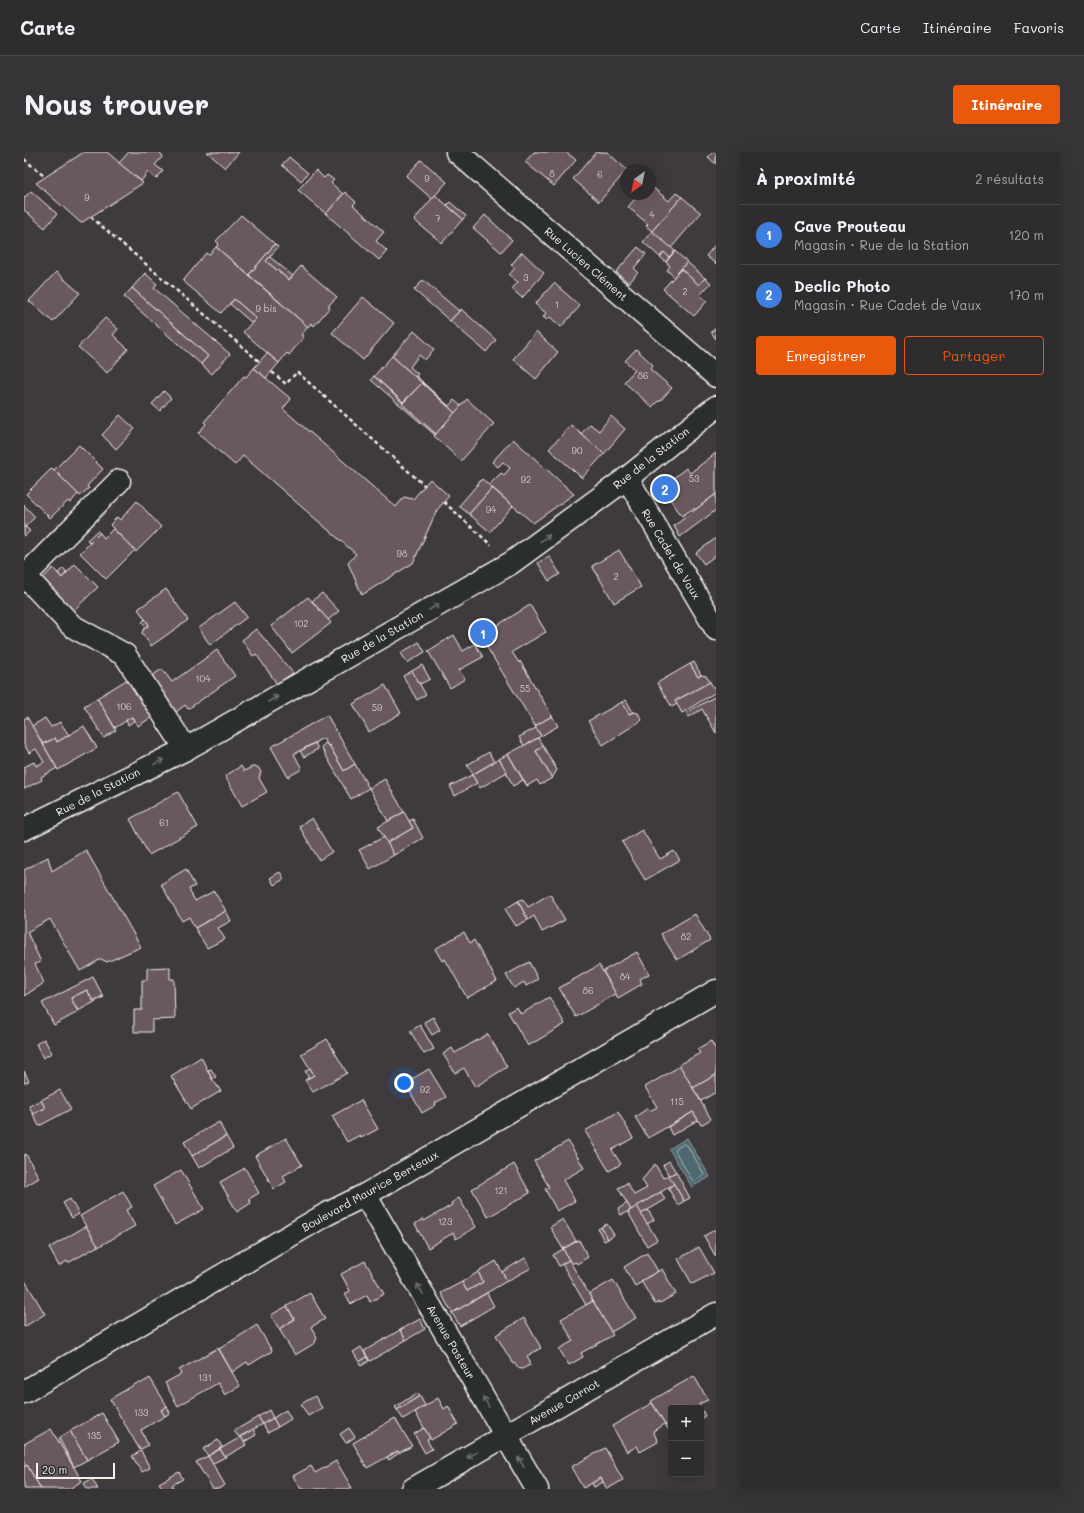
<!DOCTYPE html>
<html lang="fr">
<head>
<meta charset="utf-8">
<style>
  body { margin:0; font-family:Mali,sans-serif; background:#363436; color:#f1f3f6 }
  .controls { position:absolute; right:12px; bottom:12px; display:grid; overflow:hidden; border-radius:4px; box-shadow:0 4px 16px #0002 }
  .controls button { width:36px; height:36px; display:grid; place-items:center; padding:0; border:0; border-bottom:1px solid #49484a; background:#2e2c2e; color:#f1f3f6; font:20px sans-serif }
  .compass { position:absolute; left:596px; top:12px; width:36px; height:36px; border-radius:50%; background:#2e2c2e; box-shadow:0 4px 16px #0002; rotate:212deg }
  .scale { position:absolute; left:12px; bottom:10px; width:79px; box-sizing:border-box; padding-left:4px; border:2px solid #f4f1e8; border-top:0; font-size:11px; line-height:14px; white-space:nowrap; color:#f4f1e8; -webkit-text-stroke:3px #2a2d2e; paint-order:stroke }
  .you { position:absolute; left:380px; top:931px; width:14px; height:14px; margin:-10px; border:3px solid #fff; border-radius:50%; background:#1a73e8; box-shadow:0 0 0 6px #1a73e833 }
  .badge { display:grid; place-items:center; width:26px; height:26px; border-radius:50%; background:#ea580c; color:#fff; font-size:13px; font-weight:700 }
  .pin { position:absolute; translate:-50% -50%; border:2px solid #fff; box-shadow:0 1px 4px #0006 }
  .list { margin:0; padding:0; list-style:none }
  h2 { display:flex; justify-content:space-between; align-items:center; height:52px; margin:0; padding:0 16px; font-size:17px }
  h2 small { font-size:13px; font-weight:400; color:#a7a7aa }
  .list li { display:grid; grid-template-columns:26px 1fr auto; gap:12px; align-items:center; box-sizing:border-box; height:60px; padding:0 16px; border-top:1px solid #49484a }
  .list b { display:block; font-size:15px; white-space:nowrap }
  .list p { margin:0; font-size:13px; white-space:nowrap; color:#a7a7aa }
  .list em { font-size:13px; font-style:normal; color:#a7a7aa }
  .actions { display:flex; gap:8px; padding:12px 16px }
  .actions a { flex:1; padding:9px 0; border:1px solid #ea580c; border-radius:4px; text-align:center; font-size:14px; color:#ea580c }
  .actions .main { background:#ea580c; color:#fff }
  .map { position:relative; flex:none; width:692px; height:1337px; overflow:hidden; border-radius:4px }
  header { display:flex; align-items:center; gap:24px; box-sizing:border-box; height:56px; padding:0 20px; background:#2e2c2e; border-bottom:1px solid #49484a }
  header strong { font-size:19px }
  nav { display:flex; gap:22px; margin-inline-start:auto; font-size:14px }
  .intro { display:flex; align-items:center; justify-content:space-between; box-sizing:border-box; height:96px; padding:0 24px }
  h1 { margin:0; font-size:28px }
  .button { padding:10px 18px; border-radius:4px; background:#ea580c; color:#fff; font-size:14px; font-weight:700 }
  main { display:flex; gap:24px; padding:0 24px }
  aside { flex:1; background:#2e2c2e; border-radius:4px; box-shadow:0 4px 16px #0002 }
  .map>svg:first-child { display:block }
  .water { fill:#4d6871; stroke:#909fa1 }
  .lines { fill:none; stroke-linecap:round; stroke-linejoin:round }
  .shore { stroke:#b1bab8; stroke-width:1 }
  .building { fill:#6b5960; stroke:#f4f1e8 }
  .minor-casing { stroke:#f4f1e8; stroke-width:25 }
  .path { stroke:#f4f1e8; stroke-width:2.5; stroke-dasharray:4 3; stroke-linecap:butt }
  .minor { stroke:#2a2d2e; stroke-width:22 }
  .oneway { stroke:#71726f }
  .labels { text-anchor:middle; stroke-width:3; stroke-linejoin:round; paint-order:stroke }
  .number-label { font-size:9px; fill:#d2cbc6 }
  .street-label { font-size:11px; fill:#f4f1e8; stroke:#2a2d2e }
</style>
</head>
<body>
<header>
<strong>Carte</strong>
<nav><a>Carte</a><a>Itinéraire</a><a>Favoris</a></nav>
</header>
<div class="intro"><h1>Nous trouver</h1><a class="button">Itinéraire</a></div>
<main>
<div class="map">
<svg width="692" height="1337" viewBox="0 0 692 1337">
  <rect width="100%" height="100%" fill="#3e3a3d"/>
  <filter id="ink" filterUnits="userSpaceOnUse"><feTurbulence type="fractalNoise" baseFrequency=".025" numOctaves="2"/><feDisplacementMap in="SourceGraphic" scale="8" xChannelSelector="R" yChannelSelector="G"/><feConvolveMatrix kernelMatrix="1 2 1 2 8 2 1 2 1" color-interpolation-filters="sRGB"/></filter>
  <g filter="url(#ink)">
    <polygon class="water" points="663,986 686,1025 668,1035 645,997"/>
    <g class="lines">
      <polygon class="shore" points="660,992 663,993 680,1022 679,1024 670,1029 668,1028 651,999 652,997"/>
    </g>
    <g class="building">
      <polygon points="60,0 83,0 119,31 57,71 12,31"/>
      <polygon points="105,0 135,0 139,4 131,13 139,19 132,27 124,20 117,29 95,11"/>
      <polygon points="183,0 215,0 201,16"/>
      <polygon points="510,0 542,0 552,8 530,34 501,10"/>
      <polygon points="572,0 583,0 603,18 575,50 549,27"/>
      <polygon points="689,0 692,0 692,12 684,5"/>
      <polygon points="265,5 284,21 277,29 258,13"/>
      <polygon points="397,8 423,30 408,47 382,24"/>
      <polygon points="292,18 300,26 303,23 310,28 307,31 319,42 302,62 274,38"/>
      <polygon points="627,34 645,49 652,41 658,45 628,79 622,74 624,72 604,55 615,42 618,44 620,42 626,42 626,35"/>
      <polygon points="7,39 33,62 21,76 0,58 0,46"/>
      <polygon points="321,40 332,50 329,53 360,80 352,89 363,99 355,108 302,62"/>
      <polygon points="411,43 439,67 418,91 390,68"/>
      <polygon points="658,45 677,61 647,96 628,79"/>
      <polygon points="426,50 442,64 439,67 423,53"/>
      <polygon points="217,63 251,92 225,123 192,95 195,92 192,89"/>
      <polygon points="461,63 488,88 477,100 449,76"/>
      <polygon points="628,79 651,99 645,105 640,100 636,105 619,90"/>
      <polygon points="251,92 254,95 242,109 265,128 277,114 313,145 304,154 306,155 290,174 287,171 284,175 225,123"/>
      <polygon points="692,92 692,112 682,104"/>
      <polygon points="192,95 284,175 277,183 280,185 265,203 263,201 255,211 219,180 232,166 210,147 197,161 159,129 182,101 185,103"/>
      <polygon points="614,95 622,102 610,116 614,120 605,131 592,120"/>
      <polygon points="651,99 663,110 650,125 643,118 646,114 642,110"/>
      <polygon points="498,100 520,121 498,146 488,137 494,130 485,123 491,116 487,113"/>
      <polygon points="640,100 645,105 642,110 636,105"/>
      <polygon points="246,105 269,124 265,128 242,109"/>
      <polygon points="663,110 681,126 675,133 657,117"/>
      <polygon points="657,117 675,133 681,126 687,131 676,143 683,149 670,164 639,137"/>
      <polygon points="32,120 56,141 29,170 5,149"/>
      <polygon points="121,121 133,132 130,136 206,202 188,222 177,212 184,204 108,136"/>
      <polygon points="399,128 435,159 426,169 390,138"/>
      <polygon points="530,131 556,154 537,175 526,165 523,168 519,165 522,161 511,152"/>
      <polygon points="108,136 184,204 177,212 100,145"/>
      <polygon points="339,145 370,171 339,208 308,181"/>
      <polygon points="210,147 232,166 228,171 206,152"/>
      <polygon points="437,157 472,188 462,200 426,169"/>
      <polygon points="81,166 94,177 89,183 104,197 83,221 54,195"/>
      <polygon points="692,176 692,187 687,180"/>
      <polygon points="390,179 410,197 401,208 395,203 386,215 394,222 392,224 399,230 398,231 368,204"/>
      <polygon points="512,180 534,200 512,227 489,207"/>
      <polygon points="612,197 629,213 626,217 648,236 635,250 634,249 628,255 600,230 611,218 601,209"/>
      <polygon points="243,201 255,211 242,226 230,216"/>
      <polygon points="368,204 398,231 379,250 350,224"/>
      <polygon points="230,216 267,247 259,257 372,355 380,345 389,347 406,327 425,344 413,358 389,411 338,443 324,411 332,402 219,304 211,313 174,281 182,272 180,270 220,224 222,225"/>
      <polygon points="350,224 412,282 411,283 347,228"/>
      <polygon points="398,230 425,254 430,248 437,254 431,261"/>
      <polygon points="398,231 431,261 412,282 378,252"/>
      <polygon points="140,239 147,246 136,259 128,252"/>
      <polygon points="443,247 470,272 437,309 410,284"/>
      <polygon points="96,263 111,277 92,297 78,283"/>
      <polygon points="587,264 601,277 580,302 557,282 566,272 575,279"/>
      <polygon points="547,273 580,302 558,326 525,297"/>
      <polygon points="489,287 550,342 509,371 465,333 477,321 480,323 486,316 479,310 474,315 468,310"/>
      <polygon points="55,293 79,317 63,334 65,336 56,344 30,318"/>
      <polygon points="692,301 692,342 671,358 670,356 658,364 639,338 641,333 662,316 666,321"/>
      <polygon points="28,316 54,342 46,351 44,349 26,366 2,342"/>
      <polygon points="458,327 468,336 445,362 435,354"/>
      <polygon points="468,336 489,354 466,380 445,362"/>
      <polygon points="692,342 692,358 656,385 650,374"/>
      <polygon points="113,349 137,375 112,400 86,373 93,365 96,368"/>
      <polygon points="0,353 11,365 0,376"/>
      <polygon points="2,375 6,379 1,384 0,382 0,376"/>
      <polygon points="89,377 111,398 82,427 56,401 76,381 80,386"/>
      <polygon points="73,379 76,381 66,391 63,388"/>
      <polygon points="692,386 692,403 680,412 672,401"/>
      <polygon points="595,398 617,435 590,451 568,414"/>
      <polygon points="525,404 536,422 525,429 514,411"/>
      <polygon points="51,412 74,435 49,459 17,428 29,416 38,426"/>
      <polygon points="39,416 43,420 38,426 34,421"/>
      <polygon points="142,437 164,468 127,494 118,481 119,478 125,473 114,457"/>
      <polygon points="298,441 315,459 304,468 288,449"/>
      <polygon points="284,445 307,471 268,501 247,474"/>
      <polygon points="211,450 223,465 186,493 175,476"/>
      <polygon points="506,453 522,480 488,500 495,511 496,509 528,564 511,574 456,484"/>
      <polygon points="121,467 125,473 123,475 118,470"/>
      <polygon points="232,477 269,521 253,532 232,502 229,504 218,488"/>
      <polygon points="430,483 439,499 451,492 459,505 435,518 441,527 426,536 404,499"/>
      <polygon points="395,490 401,500 383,511 377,501"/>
      <polygon points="193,498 211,524 164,557 161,553 152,560 126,525 138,517 148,530"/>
      <polygon points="670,510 677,523 674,525 666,512"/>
      <polygon points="666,512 674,525 677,523 682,524 686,530 651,549 653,552 648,555 633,531"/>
      <polygon points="398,513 406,527 396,532 388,519"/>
      <polygon points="388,519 402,543 393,548 379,524"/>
      <polygon points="104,527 128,565 114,574 108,565 91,576 73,546"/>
      <polygon points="686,530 692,540 658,561 651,549"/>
      <polygon points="361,533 377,561 345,580 329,552"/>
      <polygon points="692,544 692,581 678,557 665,565 662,561"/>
      <polygon points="73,546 92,578 80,586 60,554"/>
      <polygon points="602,548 609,560 605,562 598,550"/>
      <polygon points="598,550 605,562 609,560 614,561 618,568 579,593 564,569"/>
      <polygon points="303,563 331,612 320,619 305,593 304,594 299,586 270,602 278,617 264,625 247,595"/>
      <polygon points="528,564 534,574 517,584 511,574"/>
      <polygon points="3,565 33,616 17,625 18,628 0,637 0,615 10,610 12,614 20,610 12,597 5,601 0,592 0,567"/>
      <polygon points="108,565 110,569 104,573 102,568"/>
      <polygon points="21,566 27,575 36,570 45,583 33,590 31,586 19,592 8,574"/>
      <polygon points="60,574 73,596 34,618 19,592 31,586 33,590"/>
      <polygon points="512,576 517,584 500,594 495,585"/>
      <polygon points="514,586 519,594 512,599 528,626 516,633 513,628 503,634 484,602"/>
      <polygon points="291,591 294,597 280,605 276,599"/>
      <polygon points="302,591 304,594 305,593 320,619 331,612 345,636 327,647 297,595"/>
      <polygon points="519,594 533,618 528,626 512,599"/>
      <polygon points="465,600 470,610 449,622 443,613"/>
      <polygon points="484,602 499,628 489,634 475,607"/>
      <polygon points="475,607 483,620 456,636 448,623"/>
      <polygon points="217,614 220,619 228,615 234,615 237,620 235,626 243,640 218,654 201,624"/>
      <polygon points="448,623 453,631 431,644 426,634"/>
      <polygon points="361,627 380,660 364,669 345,636"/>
      <polygon points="154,640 174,675 125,703 106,667"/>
      <polygon points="380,660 389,676 363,691 354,675"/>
      <polygon points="288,666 308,700 295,708 275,674"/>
      <polygon points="389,667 399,686 370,703 363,691 389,676 385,669"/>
      <polygon points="618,678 636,707 650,699 656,708 621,728 598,690"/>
      <polygon points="360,685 370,703 346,717 335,698"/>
      <polygon points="62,698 117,795 83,810 77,807 56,819 26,767 3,780 17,810 11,812 20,831 0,844 0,718 24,705 28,719"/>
      <polygon points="162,717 171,734 165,737 171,749 190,739 202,759 171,776 165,765 158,769 137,732"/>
      <polygon points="256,720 260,727 250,733 246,726"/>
      <polygon points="526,742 541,768 518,780 510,764 504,768 494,749 499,747 504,755"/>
      <polygon points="494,749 504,768 492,774 481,757"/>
      <polygon points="202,759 207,769 194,776 201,787 183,796 171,776"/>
      <polygon points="671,762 686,788 653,808 637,782"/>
      <polygon points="440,780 446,791 450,788 473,829 443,846 421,807 418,809 411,797"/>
      <polygon points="613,800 625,822 616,827 618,832 594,846 579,819"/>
      <polygon points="505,810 514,827 502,834 500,830 490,836 482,823"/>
      <polygon points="575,813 592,842 552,865 535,836"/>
      <polygon points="146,815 146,827 150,827 151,867 128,868 128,880 110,880 110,858 118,858 118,828 123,828 123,816"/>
      <polygon points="69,825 79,844 69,849 63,838 47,846 54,860 30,873 18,851"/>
      <polygon points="63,838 69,849 79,844 80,845 54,859 47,846"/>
      <polygon points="525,845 541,872 504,894 484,860 493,855 497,862"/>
      <polygon points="409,865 416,878 408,883 400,870"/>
      <polygon points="396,873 410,897 400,902 386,879"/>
      <polygon points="464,882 483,915 451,935 440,916 431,921 419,902 428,896 431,901"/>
      <polygon points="20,887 28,901 19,906 12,892"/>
      <polygon points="303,887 323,921 289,940 281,928 290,923 277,902"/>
      <polygon points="687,889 692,898 692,923 669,936 655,913 676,901 673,897"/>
      <polygon points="177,905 188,927 197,939 167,957 147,924"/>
      <polygon points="656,914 687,967 677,973 669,960 624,986 611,965 624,956 626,959 633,955 621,935"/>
      <polygon points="286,916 290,923 285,926 281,919"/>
      <polygon points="187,917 192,925 188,927 184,918"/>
      <polygon points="405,917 422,945 411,951 412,953 398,961 381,931"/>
      <polygon points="0,919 5,929 0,931"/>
      <polygon points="692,923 692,940 677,949 669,936"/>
      <polygon points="36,938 47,957 15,974 9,962 21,956 17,948"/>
      <polygon points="17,948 21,956 9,962 5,954"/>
      <polygon points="337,948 354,977 337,986 336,983 323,990 308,964"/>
      <polygon points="594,960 609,986 588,998 597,1012 585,1019 561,979"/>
      <polygon points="669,960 674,968 648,983 644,975"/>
      <polygon points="195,970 202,984 168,1004 160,990"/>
      <polygon points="202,984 209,996 175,1016 168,1004"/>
      <polygon points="262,986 278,1013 259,1024 262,1030 250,1037 231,1004"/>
      <polygon points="544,989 560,1016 539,1028 551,1049 533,1059 521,1037 525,1035 510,1009"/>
      <polygon points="2,1002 15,1026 0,1035 0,1003"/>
      <polygon points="645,1009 652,1020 645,1024 639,1013"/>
      <polygon points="490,1012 506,1041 464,1065 448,1037"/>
      <polygon points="631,1012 639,1026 645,1023 650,1032 607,1058 594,1036 603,1031 610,1043 623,1036 618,1028"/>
      <polygon points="221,1016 235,1041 225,1047 227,1051 213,1060 196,1030"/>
      <polygon points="157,1018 180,1057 151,1073 129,1034"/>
      <polygon points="652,1020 666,1046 660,1049 645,1024"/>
      <polygon points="650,1032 660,1049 654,1053 644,1036"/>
      <polygon points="99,1039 108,1055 102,1058 111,1074 74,1095 56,1064"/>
      <polygon points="637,1040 641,1048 617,1062 613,1054"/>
      <polygon points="435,1046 452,1075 432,1087 429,1081 404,1096 391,1072 399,1067 400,1069 428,1053 427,1051"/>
      <polygon points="46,1047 55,1062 48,1066 39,1051"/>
      <polygon points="603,1051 607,1058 597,1063 594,1057"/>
      <polygon points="613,1054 633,1088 623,1094 604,1060"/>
      <polygon points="624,1058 630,1068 623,1072 617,1062"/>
      <polygon points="539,1067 552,1089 539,1097 526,1075"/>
      <polygon points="583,1072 590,1083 584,1087 577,1075"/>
      <polygon points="62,1074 74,1094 44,1111 43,1109 35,1114 25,1096"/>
      <polygon points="577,1075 584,1087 580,1089 574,1077"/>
      <polygon points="692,1077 692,1105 680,1084"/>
      <polygon points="555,1088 564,1105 553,1112 552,1110 547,1112 539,1097"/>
      <polygon points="675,1095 690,1121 668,1132 654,1107"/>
      <polygon points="539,1097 545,1108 535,1114 529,1103"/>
      <polygon points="623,1101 634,1119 617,1129 618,1130 611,1134 600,1115"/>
      <polygon points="501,1106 507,1116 483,1129 478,1120"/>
      <polygon points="545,1108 569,1149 562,1153 538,1112"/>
      <polygon points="341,1109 360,1142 346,1150 343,1143 327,1152 321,1142 326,1139 317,1122"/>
      <polygon points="472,1109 483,1129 428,1161 417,1141 438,1130 443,1139 459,1130 454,1120"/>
      <polygon points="638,1117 652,1142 636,1151 635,1150 631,1152 617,1129"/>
      <polygon points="454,1120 459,1130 443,1139 438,1130"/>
      <polygon points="0,1127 21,1162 0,1175"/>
      <polygon points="589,1128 612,1166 587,1180 565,1142"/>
      <polygon points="286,1141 301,1167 287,1175 293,1185 291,1191 271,1203 255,1177 270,1167 263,1154"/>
      <polygon points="463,1141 470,1154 436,1174 428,1161"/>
      <polygon points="569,1149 589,1183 557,1201 559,1205 545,1213 535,1197 549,1189 537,1167"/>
      <polygon points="263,1154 270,1167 255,1177 247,1163"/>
      <polygon points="500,1166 517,1196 503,1204 506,1209 506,1213 498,1217 494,1216 491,1211 489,1212 472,1183"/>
      <polygon points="396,1167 401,1177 382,1188 376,1178"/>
      <polygon points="233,1173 248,1199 225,1213 223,1210 208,1220 195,1197"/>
      <polygon points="376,1178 382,1188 346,1209 340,1199"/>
      <polygon points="337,1195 343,1205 335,1210 329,1200"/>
      <polygon points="194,1196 216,1234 201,1243 194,1231 154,1254 141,1231 157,1222 155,1218"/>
      <polygon points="343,1205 345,1209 337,1214 335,1210"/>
      <polygon points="670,1224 684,1248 675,1252 681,1264 677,1267 677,1256 647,1256 647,1275 644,1277 627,1249"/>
      <polygon points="126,1226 143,1254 137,1258 141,1264 117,1278 124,1293 116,1298 86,1247 115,1230 116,1232"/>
      <polygon points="393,1241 396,1244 373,1258 371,1255"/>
      <polygon points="291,1244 298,1256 284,1264 277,1252"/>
      <polygon points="396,1244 401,1254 379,1267 373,1258"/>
      <polygon points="414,1246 420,1257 424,1254 434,1272 407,1288 391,1260"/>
      <polygon points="628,1251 641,1272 629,1279 634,1290 616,1300 613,1294 603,1300 588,1274"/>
      <polygon points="143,1254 146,1261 141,1264 137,1258"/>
      <polygon points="245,1258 249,1266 239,1272 234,1265"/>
      <polygon points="262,1258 267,1267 254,1275 249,1266"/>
      <polygon points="78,1261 95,1290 63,1308 46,1279"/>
      <polygon points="234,1265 239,1272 215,1285 210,1279"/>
      <polygon points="249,1266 254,1275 244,1281 239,1272"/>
      <polygon points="371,1266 388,1294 375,1301 374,1299 343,1316 329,1291"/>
      <polygon points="325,1276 331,1285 322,1291 316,1282"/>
      <polygon points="400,1276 406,1286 403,1288 408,1297 401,1301 390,1282"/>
      <polygon points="27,1277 58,1329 45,1337 17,1337 3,1313 0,1315 0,1292"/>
      <polygon points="229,1277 232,1283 220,1290 217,1285"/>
      <polygon points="46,1279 63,1308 50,1315 35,1286"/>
      <polygon points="217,1285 222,1293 201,1305 196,1297"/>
      <polygon points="194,1288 198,1295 184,1304 179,1297"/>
      <polygon points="581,1296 599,1328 583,1337 577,1326 559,1336 547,1315"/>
      <polygon points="196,1297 201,1305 188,1312 184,1304"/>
      <polygon points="117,1299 126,1316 118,1320 108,1304"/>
      <polygon points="374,1299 375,1301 365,1308 363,1305"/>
      <polygon points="184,1304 201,1333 194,1337 189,1337 172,1310"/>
      <polygon points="312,1309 328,1336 326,1337 277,1337 269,1324 287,1314 291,1321"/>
      <polygon points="3,1313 17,1337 0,1337 0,1315"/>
      <polygon points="155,1320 159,1327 148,1333 150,1337 139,1337 135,1331"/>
      <polygon points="577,1326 579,1330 570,1335 568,1331"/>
      <polygon points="68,1327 74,1337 63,1337 60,1331"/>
    </g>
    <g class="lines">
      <g class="minor-casing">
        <g id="minor">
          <polyline points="433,0 692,224"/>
          <polyline points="603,326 692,477"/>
          <polyline points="95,329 1,424 48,474 101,503 162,597"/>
          <polyline points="0,677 162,597 487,411 603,326 692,255"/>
          <polyline points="341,1043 513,1337"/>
          <polyline points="0,1240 301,1063 341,1043 692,839"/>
          <polyline points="389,1337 692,1162"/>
        </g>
      </g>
      <g class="path">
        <polyline points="0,7 21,25"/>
        <polyline points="67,65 236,210"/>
        <polyline points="248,220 262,232 273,220 401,334"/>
        <polyline points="420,350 467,393"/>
      </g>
      <use href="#minor" class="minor"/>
    </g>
    <defs><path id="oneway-shaft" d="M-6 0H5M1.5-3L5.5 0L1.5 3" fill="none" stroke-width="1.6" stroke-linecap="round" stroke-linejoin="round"/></defs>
    <g class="oneway">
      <use href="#oneway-shaft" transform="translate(521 386) rotate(-36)"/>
      <use href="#oneway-shaft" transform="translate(410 455) rotate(-30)"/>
      <use href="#oneway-shaft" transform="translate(249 547) rotate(-30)"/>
      <use href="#oneway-shaft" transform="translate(135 610) rotate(-26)"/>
      <use href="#oneway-shaft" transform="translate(396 1137) rotate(-120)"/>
      <use href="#oneway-shaft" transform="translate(462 1250) rotate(-120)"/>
      <use href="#oneway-shaft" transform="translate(448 1303) rotate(150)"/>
      <use href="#oneway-shaft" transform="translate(497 1310) rotate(-120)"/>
    </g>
  </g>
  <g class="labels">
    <g class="number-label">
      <text x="528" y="25">8</text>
      <text x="576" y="26">6</text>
      <text x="403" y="30">9</text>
      <text x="63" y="49">9</text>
      <text x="628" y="66">4</text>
      <text x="414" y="70">7</text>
      <text x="502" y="129">3</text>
      <text x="661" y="143">2</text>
      <text x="533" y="156">1</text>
      <text x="242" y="160">9 bis</text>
      <text x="619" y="227">86</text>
      <text x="553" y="302">90</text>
      <text x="670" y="330">53</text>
      <text x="502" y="331">92</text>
      <text x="467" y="361">94</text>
      <text x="378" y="405">98</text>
      <text x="592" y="428">2</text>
      <text x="277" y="475">102</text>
      <text x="179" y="530">104</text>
      <text x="501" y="540">55</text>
      <text x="100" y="558">106</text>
      <text x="353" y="559">59</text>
      <text x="140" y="674">61</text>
      <text x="662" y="788">82</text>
      <text x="601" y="828">84</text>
      <text x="564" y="842">86</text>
      <text x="401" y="941">92</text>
      <text x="653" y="953">115</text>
      <text x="477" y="1042">121</text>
      <text x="421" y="1073">123</text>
      <text x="181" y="1229">131</text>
      <text x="117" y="1264">133</text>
      <text x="70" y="1287">135</text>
    </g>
    <g class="street-label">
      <text transform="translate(562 112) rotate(41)" y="4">Rue Lucien Clément</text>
      <text transform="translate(627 306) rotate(-38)" y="4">Rue de la Station</text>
      <text transform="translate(647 402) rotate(59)" y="4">Rue Cadet de Vaux</text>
      <text transform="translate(358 485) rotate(-30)" y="4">Rue de la Station</text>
      <text transform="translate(74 640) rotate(-27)" y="4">Rue de la Station</text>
      <text transform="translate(346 1039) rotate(-29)" y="4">Boulevard Maurice Berteaux</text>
      <text transform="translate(427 1190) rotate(60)" y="4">Avenue Pasteur</text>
      <text transform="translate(540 1250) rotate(-30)" y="4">Avenue Carnot</text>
    </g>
  </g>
</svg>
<div class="controls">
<button>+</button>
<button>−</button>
</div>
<svg class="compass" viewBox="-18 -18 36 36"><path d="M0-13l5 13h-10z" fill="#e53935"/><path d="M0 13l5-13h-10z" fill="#a7a7aa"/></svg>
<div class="scale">20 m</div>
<div class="you"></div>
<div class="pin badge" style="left:459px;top:481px;background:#3f7fe0">1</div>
<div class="pin badge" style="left:641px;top:337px;background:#3f7fe0">2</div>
</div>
<aside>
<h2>À proximité<small>2 résultats</small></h2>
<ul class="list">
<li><span class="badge" style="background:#3f7fe0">1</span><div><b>Cave Prouteau</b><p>Magasin · Rue de la Station</p></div><em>120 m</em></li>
<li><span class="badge" style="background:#3f7fe0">2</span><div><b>Declic Photo</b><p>Magasin · Rue Cadet de Vaux</p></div><em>170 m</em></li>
</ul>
<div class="actions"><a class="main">Enregistrer</a><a>Partager</a></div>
</aside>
</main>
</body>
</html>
